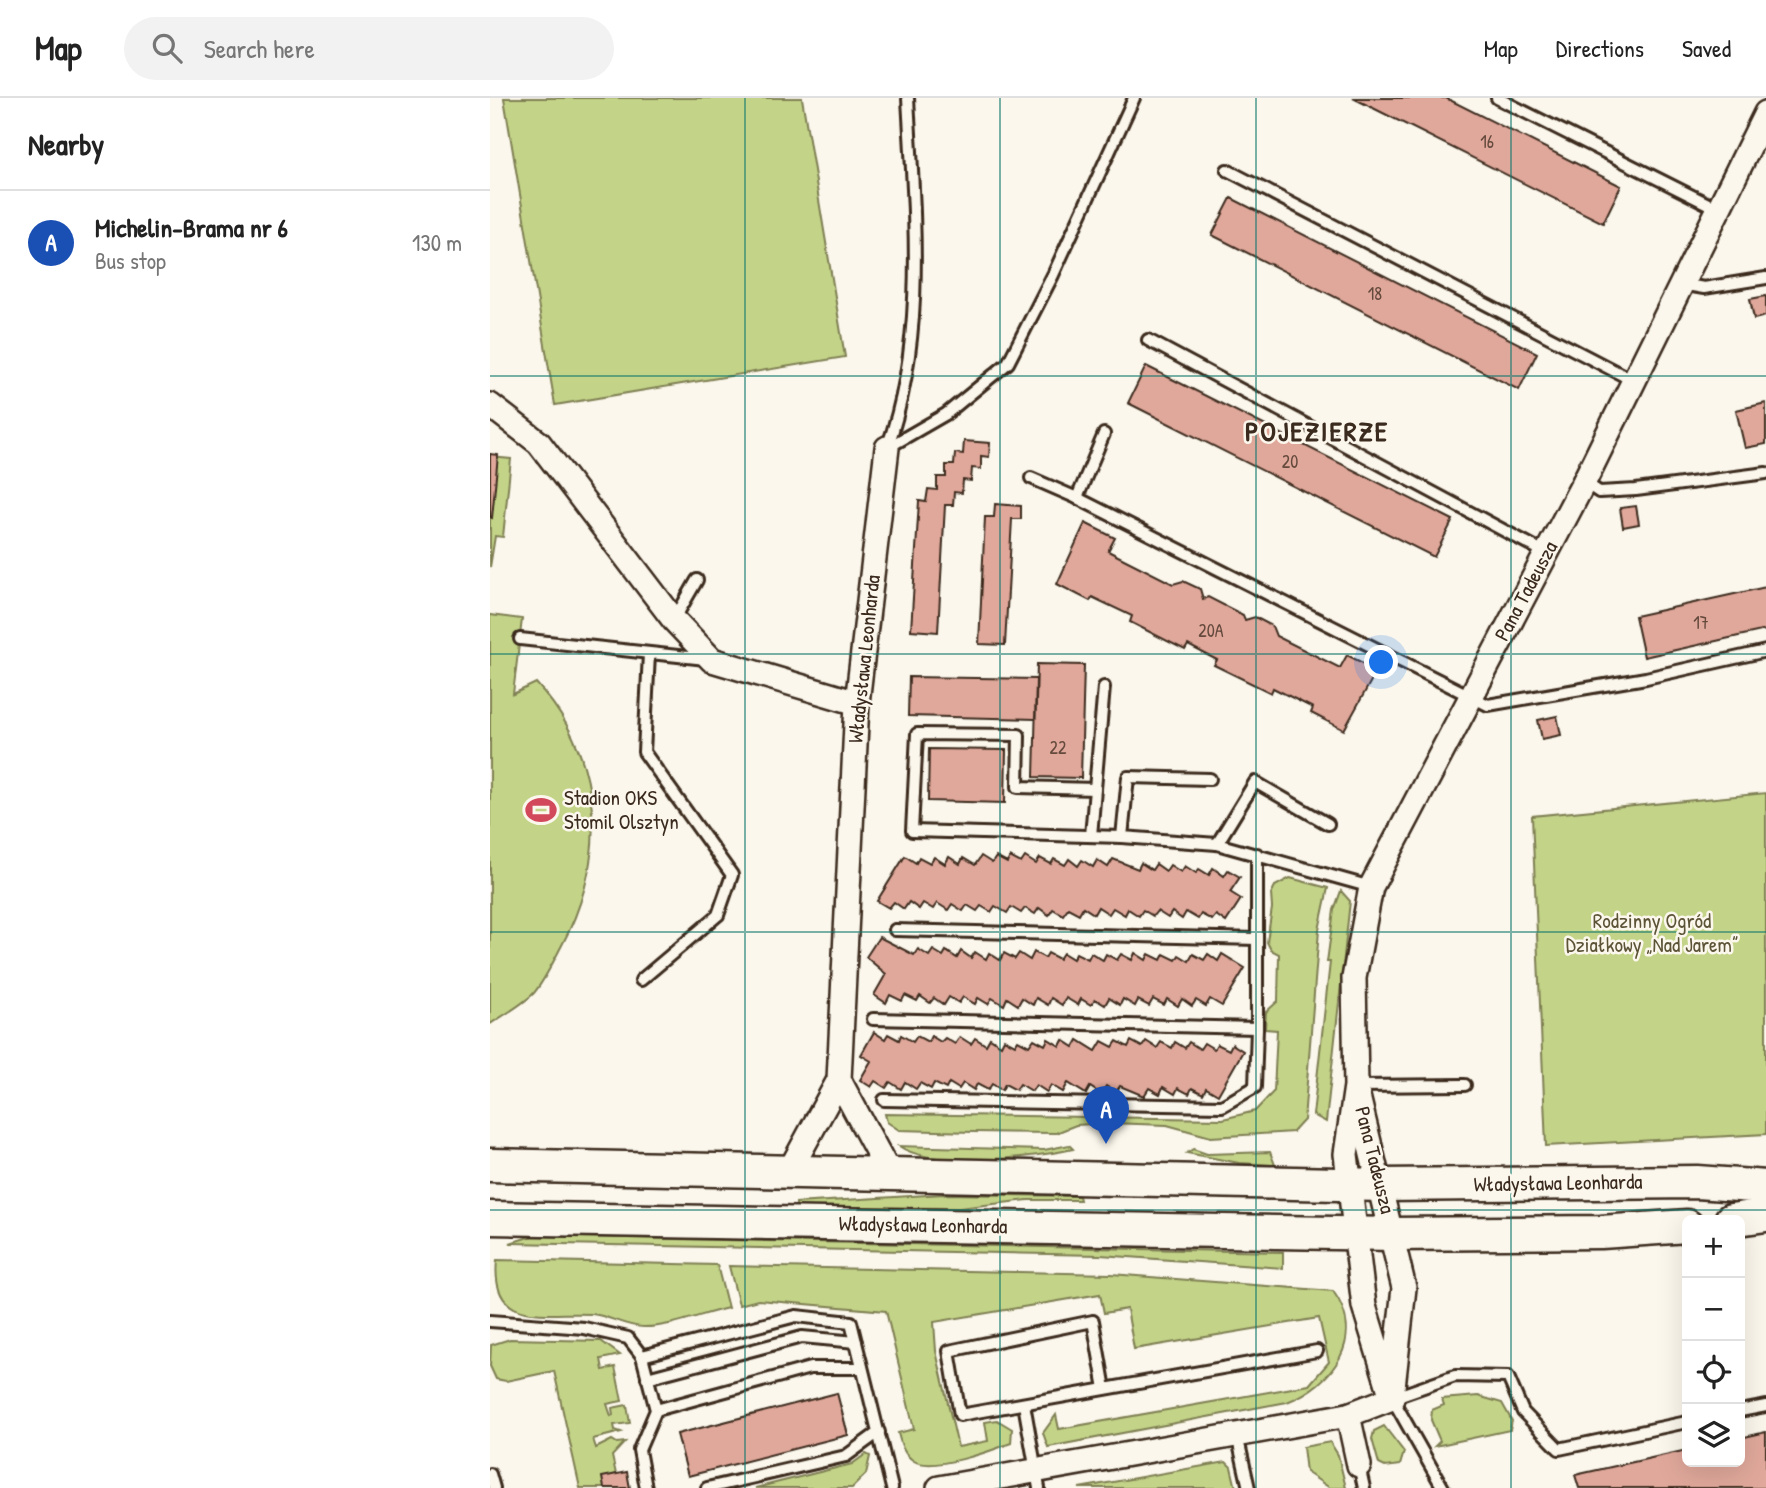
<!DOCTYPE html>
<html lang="en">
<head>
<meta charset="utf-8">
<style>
  body { margin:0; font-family:"Patrick Hand",sans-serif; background:#f2f2f2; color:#222 }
  .controls { position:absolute; right:21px; bottom:21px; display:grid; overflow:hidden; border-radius:10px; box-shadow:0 7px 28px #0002 }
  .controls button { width:63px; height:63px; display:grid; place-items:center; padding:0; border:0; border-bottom:2px solid #e0e0e0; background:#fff; color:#222; font:35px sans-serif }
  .you { position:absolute; left:892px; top:565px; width:24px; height:24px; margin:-18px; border:5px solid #fff; border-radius:50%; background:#1a73e8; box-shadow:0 0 0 10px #1a73e833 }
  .badge { display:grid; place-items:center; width:46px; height:46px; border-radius:50%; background:#d1495b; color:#fff; font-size:23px; font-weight:700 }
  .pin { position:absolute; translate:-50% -58px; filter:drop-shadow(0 2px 4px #0008) }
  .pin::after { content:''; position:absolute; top:37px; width:24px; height:21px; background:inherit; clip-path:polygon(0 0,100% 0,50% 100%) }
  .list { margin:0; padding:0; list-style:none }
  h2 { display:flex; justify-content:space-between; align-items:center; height:91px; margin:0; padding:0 28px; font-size:30px }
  h2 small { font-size:23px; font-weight:400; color:#767676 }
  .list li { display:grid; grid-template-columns:46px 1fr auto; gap:21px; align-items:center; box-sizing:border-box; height:105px; padding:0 28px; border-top:2px solid #e0e0e0 }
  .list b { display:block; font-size:26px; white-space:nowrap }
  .list p { margin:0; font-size:23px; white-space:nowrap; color:#767676 }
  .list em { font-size:23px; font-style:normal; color:#767676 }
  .icon { flex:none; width:38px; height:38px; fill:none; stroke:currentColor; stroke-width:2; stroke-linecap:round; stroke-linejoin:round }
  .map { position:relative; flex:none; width:1276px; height:1390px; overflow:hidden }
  header { display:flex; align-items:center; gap:42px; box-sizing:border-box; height:98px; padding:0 35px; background:#fff; border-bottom:2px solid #e0e0e0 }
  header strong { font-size:33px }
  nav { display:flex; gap:38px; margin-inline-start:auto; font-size:24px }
  .search { width:490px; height:63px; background:#f2f2f2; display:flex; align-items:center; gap:18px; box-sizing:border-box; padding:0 24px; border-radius:38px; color:#767676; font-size:26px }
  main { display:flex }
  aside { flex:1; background:#fff }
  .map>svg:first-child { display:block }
  .green { fill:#c3d488; stroke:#7f7f53; stroke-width:2 }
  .building { fill:#e0a89b; stroke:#3b2a1e; stroke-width:2 }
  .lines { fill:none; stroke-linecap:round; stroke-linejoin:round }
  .service-casing { stroke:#3b2a1e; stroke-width:16 }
  .minor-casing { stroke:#3b2a1e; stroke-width:28 }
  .secondary-casing { stroke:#3b2a1e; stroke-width:37 }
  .service { stroke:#fbf7ec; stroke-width:10 }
  .minor { stroke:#fbf7ec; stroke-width:23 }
  .secondary { stroke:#fbf7ec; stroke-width:32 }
  .grid { fill:none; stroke:#0f766e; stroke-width:2; stroke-opacity:0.55 }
  .labels { text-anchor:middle; stroke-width:5; stroke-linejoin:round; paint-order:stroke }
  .number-label { font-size:18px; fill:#644a3d }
  .street-label { font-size:21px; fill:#3b2a1e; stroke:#fbf7ec }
  .poi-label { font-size:21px; fill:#3b2a1e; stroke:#fbf7ec; text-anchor:start }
  .park-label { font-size:21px; fill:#5d5438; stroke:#fbf7ec }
  .district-label { font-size:28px; font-weight:bold; letter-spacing:2px; fill:#3b2a1e; stroke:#fbf7ec }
</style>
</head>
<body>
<header>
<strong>Map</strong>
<div class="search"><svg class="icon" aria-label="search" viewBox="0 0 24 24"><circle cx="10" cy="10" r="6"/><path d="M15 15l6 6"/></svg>Search here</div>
<nav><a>Map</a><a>Directions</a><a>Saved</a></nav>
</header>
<main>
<aside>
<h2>Nearby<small></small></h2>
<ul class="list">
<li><span class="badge" style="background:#1a4fb4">A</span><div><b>Michelin-Brama nr 6</b><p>Bus stop</p></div><em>130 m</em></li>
</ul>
</aside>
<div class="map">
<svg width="1276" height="1390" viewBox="0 0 1276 1390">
  <rect width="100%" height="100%" fill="#fbf7ec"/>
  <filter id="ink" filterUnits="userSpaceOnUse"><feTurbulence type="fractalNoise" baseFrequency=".0143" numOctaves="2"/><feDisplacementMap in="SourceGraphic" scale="14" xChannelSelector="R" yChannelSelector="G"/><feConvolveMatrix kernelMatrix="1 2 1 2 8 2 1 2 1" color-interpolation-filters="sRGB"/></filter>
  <g filter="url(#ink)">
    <g class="green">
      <polygon points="14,0 312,0 355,259 65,307"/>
      <polygon points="0,359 21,361 13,439 5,438 0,469"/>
      <path d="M 0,517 L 32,521 L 23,596 L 46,585 C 115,660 118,761 71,849 C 63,864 55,882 44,895 C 32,907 14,917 0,926 Z"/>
      <polygon points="1276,695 1276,1036 1056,1048 1042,718"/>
      <polygon points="800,780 838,790 829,832 814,1022 803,1034 721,1039 677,1027 618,1025 586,1027 566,1035 483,1034 409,1032 397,1024 395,1016 733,1021 765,1013 784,993 787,932 775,931 776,914 788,903 789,856 781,852 777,844 782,810 781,796 785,788"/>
      <polygon points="851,793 860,803 836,1024 823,1017 840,864 837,864 844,812"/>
      <path d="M 579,1047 L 583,1051 C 545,1060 441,1071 409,1048 L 554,1052 Z"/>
      <polygon points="703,1051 717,1056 780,1054 785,1067 749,1065 697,1055"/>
      <polygon points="454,1096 589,1098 590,1102 538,1102 469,1110 306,1109 306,1105"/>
      <polygon points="42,1138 793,1154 793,1170 610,1157 20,1145"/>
      <path d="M 7,1162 L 227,1167 L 238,1210 C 211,1216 181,1229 154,1229 C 136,1229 120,1218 102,1216 C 56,1213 0,1231 7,1162 Z"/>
      <path d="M 239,1168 L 621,1176 L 843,1193 C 877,1240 843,1286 797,1304 L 558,1349 L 553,1335 L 566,1317 L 569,1331 L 819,1287 L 839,1264 L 829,1220 L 644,1251 L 637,1211 L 614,1215 L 610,1196 L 444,1224 L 446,1253 L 468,1349 L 498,1343 L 495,1324 L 507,1322 L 522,1331 L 521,1345 C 501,1353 443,1374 424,1363 C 413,1356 411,1346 408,1335 L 424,1331 L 396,1213 L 268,1202 L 249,1207 Z"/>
      <polygon points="20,1241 111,1243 130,1257 111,1261 113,1272 125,1269 132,1303 117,1306 121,1318 123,1317 122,1310 137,1307 140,1325 124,1327 125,1332 131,1334 103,1341 106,1350 122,1342 127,1345 135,1344 122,1358 129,1390 90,1390 64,1273 16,1283 6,1281 0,1268 1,1247"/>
      <polygon points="988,1298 1012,1305 1022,1323 1020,1332 945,1348 950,1343 941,1322 942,1312 954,1307 952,1301"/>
      <polygon points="894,1328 914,1354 910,1367 895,1369 889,1366 882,1341 884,1333"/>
      <polygon points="840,1344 848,1357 856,1390 840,1390 816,1374 813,1349"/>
      <polygon points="376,1356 380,1358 376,1376 362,1390 265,1390 362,1366"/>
      <polygon points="736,1364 741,1369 746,1390 589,1390"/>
    </g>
    <g class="building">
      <polygon points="863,0 956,0 1131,88 1113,125"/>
      <polygon points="741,100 1047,255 1029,292 722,137"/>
      <polygon points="1276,198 1276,218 1264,221 1260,201"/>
      <polygon points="656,268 963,422 944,459 638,305"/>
      <polygon points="1276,305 1276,346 1255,350 1246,312"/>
      <polygon points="474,343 500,345 499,359 491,358 491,371 482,370 481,383 473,382 472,395 464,394 463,407 455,407 448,534 421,532 429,403 436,404 438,391 447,392 447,379 456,379 456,367 464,367 465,355 473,356"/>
      <polygon points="0,356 8,357 2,420 0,419"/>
      <polygon points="505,406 531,408 531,421 522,421 515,547 489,546 495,419 504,419"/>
      <polygon points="1146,408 1149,426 1133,429 1130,410"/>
      <polygon points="595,425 625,440 618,453 683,486 693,483 710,491 713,501 718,499 753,517 755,522 765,519 782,528 786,538 850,570 857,557 887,572 854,632 821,615 823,610 783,590 781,595 724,567 727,562 698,547 695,552 640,524 642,518 602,499 600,503 567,486"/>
      <polygon points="1276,489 1276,532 1154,559 1145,518"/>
      <polygon points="547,566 594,567 591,680 544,679"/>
      <polygon points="419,579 546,581 545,621 418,618"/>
      <polygon points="1067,618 1071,637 1052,641 1048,622"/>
      <polygon points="439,651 516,652 515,705 438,703"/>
      <polygon points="415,758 426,765 429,759 440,765 444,759 455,766 459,759 470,766 473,760 485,767 491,758 502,765 506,759 517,765 520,759 531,765 535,759 546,766 550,760 561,766 564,761 575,767 579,761 588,768 592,762 603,769 607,762 618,769 623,761 648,771 651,765 662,772 666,766 676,773 680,767 691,774 695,768 706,775 709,771 719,777 723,770 734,778 738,772 750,779 740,794 751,801 736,824 726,817 722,822 711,816 708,821 696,814 692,821 682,814 678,820 667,813 663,818 653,812 649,818 638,811 635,817 623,810 619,816 608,809 604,816 593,809 589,816 578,810 573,817 563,811 559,817 549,810 545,816 535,810 531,815 521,809 517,815 505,808 501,814 491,808 487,813 477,807 473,813 462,806 458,812 447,805 443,811 433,805 429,811 419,804 414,811 404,804 399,810 387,803"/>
      <polygon points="389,839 424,857 428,851 439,858 443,852 453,858 456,853 467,860 471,853 481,860 485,854 496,861 499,855 510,862 514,855 525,861 529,855 540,862 544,854 555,860 558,855 569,861 573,855 583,861 586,855 598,861 601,855 613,862 616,856 627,862 631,856 642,862 645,855 656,862 659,856 671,862 674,856 686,862 689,857 699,863 703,856 714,862 718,856 728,863 732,856 755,870 732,908 720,901 716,908 706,902 702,908 692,901 688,908 677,901 674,907 663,901 659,908 648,902 645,908 633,901 630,907 619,900 615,907 605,901 601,907 591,901 588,907 576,900 572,907 561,900 558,907 546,900 543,907 532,900 528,907 517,900 514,907 502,900 498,906 488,900 485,906 473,899 469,905 459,899 454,907 444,900 440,905 430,898 427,903 415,897 412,903 400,897 396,905 384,897 396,876 376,859"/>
      <polygon points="384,934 395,941 398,936 409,942 411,937 423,944 427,938 438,944 441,938 451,944 455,940 465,946 470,939 481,946 485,940 496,947 500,940 511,947 514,941 525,947 528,942 539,948 544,941 555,947 558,941 570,948 573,942 584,949 588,942 606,953 612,943 623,949 627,943 638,949 641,943 652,949 656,943 667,950 671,944 682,950 685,944 695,950 699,944 710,951 714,945 724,951 727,946 739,952 742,946 753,953 728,997 716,990 713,996 702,990 699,996 688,990 685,996 673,989 670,996 659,990 654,998 630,988 626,994 616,988 611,996 600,989 596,996 578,985 573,994 561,987 557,994 546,987 542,993 530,986 526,992 515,986 512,992 502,986 498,992 487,986 484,992 473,985 469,991 459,985 456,991 444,985 441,991 430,985 426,991 415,984 411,991 400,984 396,990 385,983 381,989 370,982 381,963 371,957"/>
      <polygon points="347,1295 358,1337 198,1378 187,1336"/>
      <polygon points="1276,1334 1276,1390 1089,1390 1085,1377 1197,1352 1197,1364 1250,1364 1250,1340"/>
      <polygon points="137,1374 140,1390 114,1390 112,1379"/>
    </g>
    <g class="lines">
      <g class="service-casing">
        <g id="service">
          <polyline points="1007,0 1228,111"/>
          <polyline points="737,72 1144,283"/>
          <polyline points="1191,186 1214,190 1276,180"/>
          <polyline points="658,242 1056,455"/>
          <polyline points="614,336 587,400 998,607 1156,580 1276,553"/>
          <polyline points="397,350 456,316 518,265 563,177 644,0"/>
          <path d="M 397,350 C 437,239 424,116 418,0"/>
          <polyline points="541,380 587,400"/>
          <polyline points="1094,384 1109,394 1146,392 1276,375"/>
          <polyline points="184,522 207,482"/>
          <polyline points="30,541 216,561"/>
          <polyline points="614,589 605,691 528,689 529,637 427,636 422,733 632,739"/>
          <polyline points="720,681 638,679 632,739 727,746 765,684 838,726"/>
          <polyline points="601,738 605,691"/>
          <polyline points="727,746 881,789"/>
          <polyline points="405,832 767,841 767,756"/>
          <polyline points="151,882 228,817 242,777 154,654 159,556"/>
          <polyline points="383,921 767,930 767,841"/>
          <polyline points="866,988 975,987"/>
          <polyline points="394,1002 732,1008 765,989 767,930"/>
          <polyline points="0,1223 94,1230 138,1240 152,1258 306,1218 361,1224 402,1390"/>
          <polyline points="152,1258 166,1312 149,1352 156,1390"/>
          <polyline points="157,1280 312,1239 366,1244"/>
          <polyline points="615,1291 603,1223 459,1253 470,1317 827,1253"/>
          <polyline points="534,1306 549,1390"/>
          <polyline points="166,1312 320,1270 372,1270"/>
          <polyline points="1250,1313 1276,1308"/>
          <polyline points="747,1337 759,1390"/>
          <polyline points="869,1367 874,1390"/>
          <polyline points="0,1376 4,1390"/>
          <polyline points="217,1390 356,1358 389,1334"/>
          <polyline points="953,1390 902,1300 965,1278 1018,1279 1033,1314 1069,1351 1197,1324"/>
        </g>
      </g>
      <g class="minor-casing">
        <g id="minor">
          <polyline points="0,307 49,345 184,522 222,562 367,605"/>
          <polyline points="349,982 399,1075"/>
          <polyline points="867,994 914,1190 903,1289"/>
          <polyline points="300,1072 349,982 367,605 397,350"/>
          <polyline points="902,1300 874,1208 856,1056 866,988 864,880 881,789 1094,384 1276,15"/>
          <polyline points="858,1317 869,1367"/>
          <polyline points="449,1390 858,1317 902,1300"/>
        </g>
      </g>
      <g class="secondary-casing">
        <g id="secondary">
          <polyline points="0,1067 892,1087 1207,1084 1276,1089"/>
          <polyline points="0,1120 903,1136 1111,1134 1197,1128"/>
          <polyline points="1241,1122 1276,1117"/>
        </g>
      </g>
      <use href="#service" class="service"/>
      <use href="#minor" class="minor"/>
      <use href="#secondary" class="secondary"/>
    </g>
  </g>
  <path class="grid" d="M 255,0 L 255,1390M 510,0 L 510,1390M 766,0 L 766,1390M 1021,0 L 1021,1390M 0,278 L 1276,278M 0,556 L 1276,556M 0,834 L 1276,834M 0,1112 L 1276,1112"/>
  <defs>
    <g id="stadium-bare" transform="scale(2.415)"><path d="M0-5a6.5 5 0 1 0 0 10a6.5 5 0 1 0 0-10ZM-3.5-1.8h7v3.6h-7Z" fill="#d1495b" stroke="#fbf7ec" stroke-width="2.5" paint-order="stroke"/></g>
  </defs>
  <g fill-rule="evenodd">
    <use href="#stadium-bare" x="51" y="712"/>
  </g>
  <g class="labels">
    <g class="number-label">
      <text x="997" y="50">16</text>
      <text x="885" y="202">18</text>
      <text x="800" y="370">20</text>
      <text x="1211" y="531">17</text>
      <text x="721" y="539">20A</text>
      <text x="568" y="656">22</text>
    </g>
    <g class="street-label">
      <text transform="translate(1036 493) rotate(-62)" y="7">Pana Tadeusza</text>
      <text transform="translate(374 561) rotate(-84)" y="7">Władysława Leonharda</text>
      <text transform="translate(885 1062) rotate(76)" y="7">Pana Tadeusza</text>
      <text transform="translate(1068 1085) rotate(-1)" y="7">Władysława Leonharda</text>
      <text transform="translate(433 1127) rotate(1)" y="7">Władysława Leonharda</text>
    </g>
    <g class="poi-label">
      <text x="74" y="707">Stadion OKS<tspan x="74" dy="24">Stomil Olsztyn</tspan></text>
    </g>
    <g class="park-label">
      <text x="1162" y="830">Rodzinny Ogród<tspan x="1162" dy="24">Działkowy „Nad Jarem”</tspan></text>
    </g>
    <g class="district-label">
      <text x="827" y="343">POJEZIERZE</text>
    </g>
  </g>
</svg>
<div class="controls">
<button>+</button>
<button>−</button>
<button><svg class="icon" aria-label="locate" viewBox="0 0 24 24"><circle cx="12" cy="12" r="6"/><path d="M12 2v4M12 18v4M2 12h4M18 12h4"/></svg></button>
<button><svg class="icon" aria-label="layers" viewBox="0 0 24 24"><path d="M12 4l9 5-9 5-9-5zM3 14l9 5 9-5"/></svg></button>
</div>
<div class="you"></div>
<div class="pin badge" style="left:616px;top:1046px;background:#1a4fb4">A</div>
</div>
</main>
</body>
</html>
